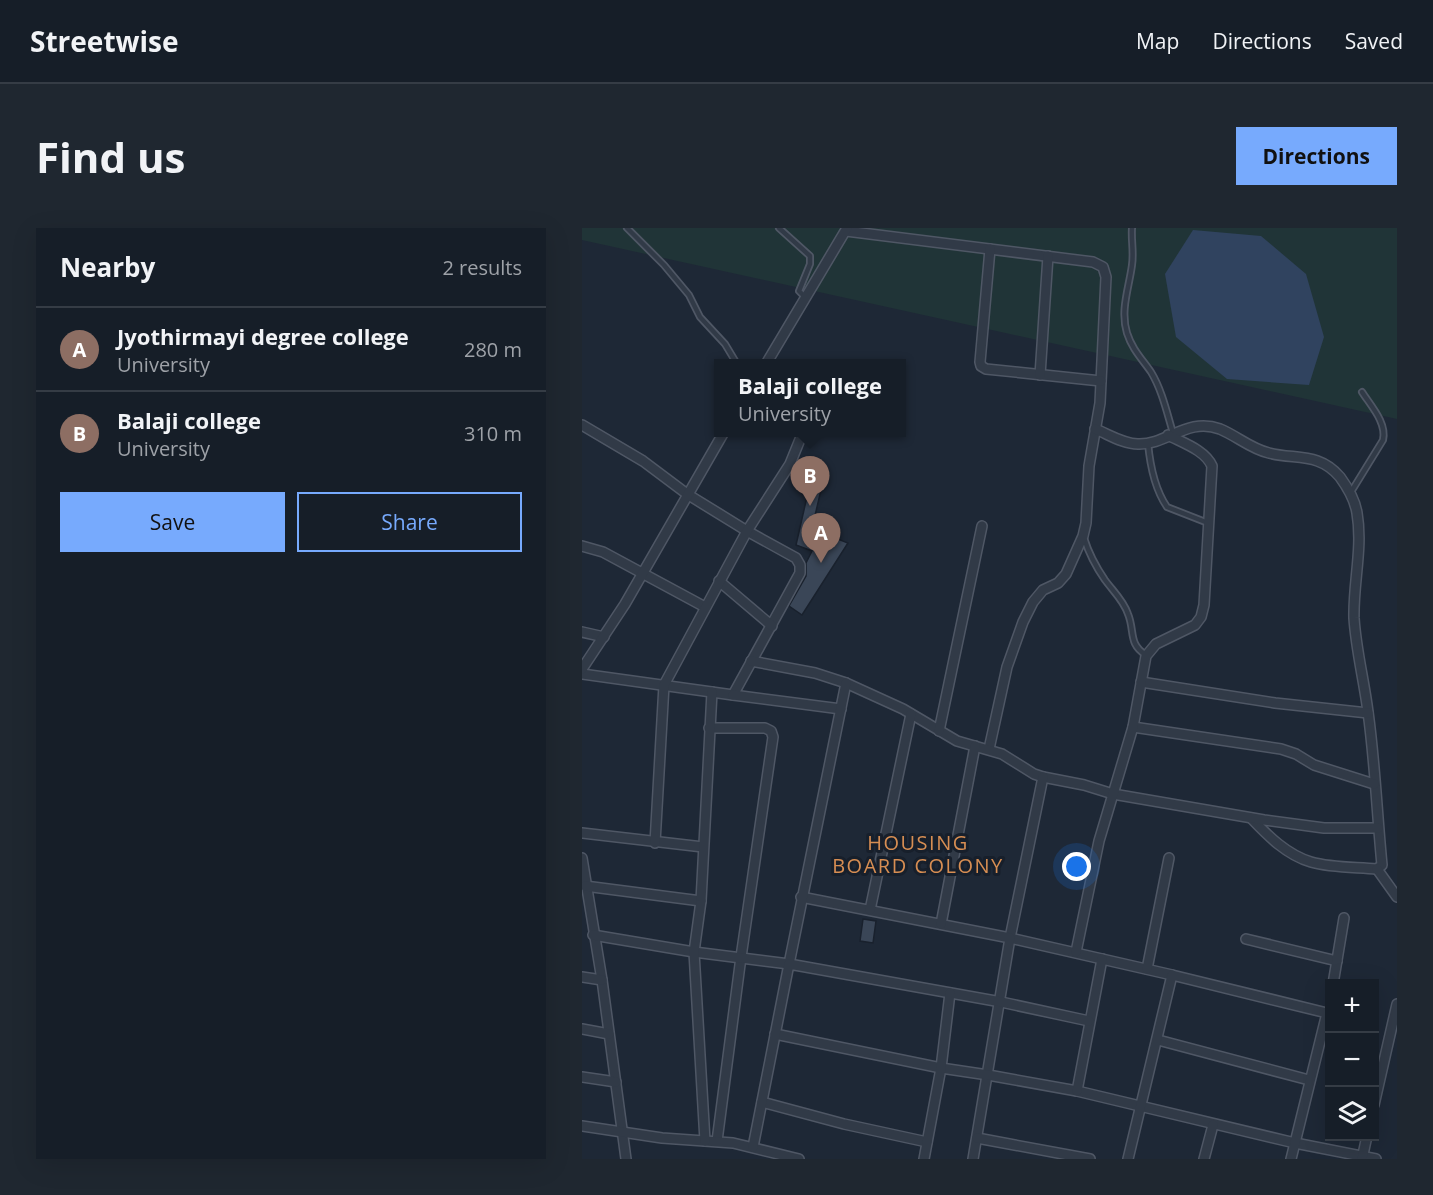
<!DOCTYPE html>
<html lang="en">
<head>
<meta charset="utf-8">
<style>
  body { margin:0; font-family:"Open Sans",sans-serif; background:#1f2730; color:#f1f3f6 }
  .controls { position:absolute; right:18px; bottom:18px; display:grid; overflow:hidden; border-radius:0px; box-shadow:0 6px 24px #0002 }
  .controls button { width:54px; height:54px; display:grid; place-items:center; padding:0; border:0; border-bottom:2px solid #353c45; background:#161e28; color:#f1f3f6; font:30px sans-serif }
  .you { position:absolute; left:495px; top:639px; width:21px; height:21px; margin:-15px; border:4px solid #fff; border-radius:50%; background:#1a73e8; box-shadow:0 0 0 9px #1a73e833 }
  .badge { display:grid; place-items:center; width:39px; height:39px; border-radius:50%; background:#77aafd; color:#fff; font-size:20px; font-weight:700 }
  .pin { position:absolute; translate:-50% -50px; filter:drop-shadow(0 2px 3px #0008) }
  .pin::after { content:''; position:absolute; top:32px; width:21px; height:18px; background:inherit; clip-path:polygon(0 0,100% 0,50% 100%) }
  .popup { position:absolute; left:132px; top:131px; width:192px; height:78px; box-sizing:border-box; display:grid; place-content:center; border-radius:0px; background:#161e28; filter:drop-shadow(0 2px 4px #0005); font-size:20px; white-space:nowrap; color:#9ea2a8 }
  .popup b { font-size:22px; color:#f1f3f6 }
  .popup::after { content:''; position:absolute; left:50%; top:100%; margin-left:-12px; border:12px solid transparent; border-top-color:#161e28 }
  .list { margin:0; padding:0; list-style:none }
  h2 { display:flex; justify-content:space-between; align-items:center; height:78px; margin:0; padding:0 24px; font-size:26px }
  h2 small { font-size:20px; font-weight:400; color:#9ea2a8 }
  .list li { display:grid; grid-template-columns:39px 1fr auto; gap:18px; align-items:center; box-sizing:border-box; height:84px; padding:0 24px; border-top:2px solid #353c45 }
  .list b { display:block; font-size:22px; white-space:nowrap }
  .list p { margin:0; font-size:20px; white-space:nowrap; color:#9ea2a8 }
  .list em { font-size:20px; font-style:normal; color:#9ea2a8 }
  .actions { display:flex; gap:12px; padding:18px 24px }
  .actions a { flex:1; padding:14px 0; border:2px solid #77aafd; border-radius:0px; text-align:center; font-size:21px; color:#77aafd }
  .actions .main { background:#77aafd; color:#111 }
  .icon { flex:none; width:33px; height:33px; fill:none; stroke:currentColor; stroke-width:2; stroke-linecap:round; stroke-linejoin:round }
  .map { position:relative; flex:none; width:815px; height:931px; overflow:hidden; border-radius:0px }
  header { display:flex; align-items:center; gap:36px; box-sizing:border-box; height:84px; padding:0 30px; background:#161e28; border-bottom:2px solid #353c45 }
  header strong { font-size:28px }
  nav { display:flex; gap:33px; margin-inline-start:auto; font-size:21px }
  .intro { display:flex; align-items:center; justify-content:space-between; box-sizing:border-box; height:144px; padding:0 36px }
  h1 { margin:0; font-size:42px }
  .button { padding:15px 27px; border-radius:0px; background:#77aafd; color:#111; font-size:21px; font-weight:700 }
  main { display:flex; gap:36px; padding:0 36px }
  aside { flex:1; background:#161e28; border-radius:0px; box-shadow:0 6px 24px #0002 }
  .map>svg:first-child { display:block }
  .green { fill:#203437 }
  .water { fill:#30435f }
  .building { fill:#3a4657; stroke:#19212d; stroke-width:1.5 }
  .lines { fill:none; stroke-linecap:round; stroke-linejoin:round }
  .service-casing { stroke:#4f5765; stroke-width:8 }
  .minor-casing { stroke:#4f5765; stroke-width:12 }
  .service { stroke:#313a47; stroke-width:4.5 }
  .minor { stroke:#313a47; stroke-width:9 }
  .labels { text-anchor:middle; stroke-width:6; stroke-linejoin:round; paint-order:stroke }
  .neighbourhood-label { font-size:20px; letter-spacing:1.5px; fill:#d78e53; stroke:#171f2b }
</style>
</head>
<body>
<header>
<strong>Streetwise</strong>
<nav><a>Map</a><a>Directions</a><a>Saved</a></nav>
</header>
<div class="intro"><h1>Find us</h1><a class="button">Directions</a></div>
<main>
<aside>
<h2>Nearby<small>2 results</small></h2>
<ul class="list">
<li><span class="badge" style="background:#8d6e63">A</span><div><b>Jyothirmayi degree college</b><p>University</p></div><em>280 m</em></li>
<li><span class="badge" style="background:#8d6e63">B</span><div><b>Balaji college</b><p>University</p></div><em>310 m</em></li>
</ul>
<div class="actions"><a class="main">Save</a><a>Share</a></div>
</aside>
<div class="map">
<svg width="815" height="931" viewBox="0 0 815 931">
  <rect width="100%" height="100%" fill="#1e2836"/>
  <polygon class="green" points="0,0 815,0 815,191 0,12"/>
  <polygon class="water" points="611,2 679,8 724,46 742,109 727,157 645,151 594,109 583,46"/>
  <g class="building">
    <polygon points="232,238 244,241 226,317 241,305 266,315 220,387 207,378 224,348 224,335 230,323 214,317"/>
    <polygon points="281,691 294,693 291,715 278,713"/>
  </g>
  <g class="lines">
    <g class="service-casing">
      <g id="service">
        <polyline points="45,0 82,37 107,67 118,89 143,116 155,136"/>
        <polyline points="197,0 228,28 228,36 217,63 224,70"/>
        <path d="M 550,0 C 549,12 552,24 550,37 C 547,60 538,82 545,105 C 550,121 560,131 569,144 C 580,162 585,185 591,205"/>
        <path d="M 566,215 C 568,237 572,260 585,279 L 626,295"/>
        <path d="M 769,264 L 801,212 C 805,195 789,178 780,164"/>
        <path d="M 502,310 C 507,326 514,339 523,352 C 531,363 542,373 546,386 C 553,403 546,416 564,427"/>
      </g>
    </g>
    <g class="minor-casing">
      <g id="minor">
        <polyline points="264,3 511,34 521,39 524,49 518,175 507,238 504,295 501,308 484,346 476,355 461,362 451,374 441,394 425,439 407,521"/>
        <polyline points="408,21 398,134 399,138 404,141 519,153"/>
        <polyline points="184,136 265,0"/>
        <polyline points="458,147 466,28"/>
        <polyline points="0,197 61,233 105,266 165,303 214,330 218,337 218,345 151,467 0,446"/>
        <path d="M 513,201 C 526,206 541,216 556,216 C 585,217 605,189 638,201 C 655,208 669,221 687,225 C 714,232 737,224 758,249 C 766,260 773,272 775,285 C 781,320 771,355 772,390 C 774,422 782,452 786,484 C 793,534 795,586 800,637 L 795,641 C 774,639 750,640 729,634 C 705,627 686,608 669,590"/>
        <polyline points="0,318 21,324 123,379"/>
        <polyline points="137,353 190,398"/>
        <polyline points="0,404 22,409"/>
        <polyline points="169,433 233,445 264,455 321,481 375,513 420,526 452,546 461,549 502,557 531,566 682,592 742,600 796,600"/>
        <polyline points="0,441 43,376 142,204"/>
        <polyline points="559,454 693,475 786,485"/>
        <polyline points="151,467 259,481"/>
        <polyline points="551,499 699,521 714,526 732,537 792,556"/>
        <polyline points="127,500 183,500 189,503 191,509 159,729 135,913"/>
        <polyline points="357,503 400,298"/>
        <polyline points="461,549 428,710 590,747"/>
        <polyline points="0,605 121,619"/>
        <polyline points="73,615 82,457 165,303 208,236 221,204"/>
        <polyline points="0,630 20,752 44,931"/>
        <polyline points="795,641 815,669"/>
        <polyline points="3,658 119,673"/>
        <polyline points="219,669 428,710 391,931"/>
        <polyline points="288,682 329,486"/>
        <polyline points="359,696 393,518"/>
        <polyline points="11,707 112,724 207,736 264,455"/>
        <polyline points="664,711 755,733"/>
        <path d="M 494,724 L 517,613 L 551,499 L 564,428 L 574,416 L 613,397 L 619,389 L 622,377 L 630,238 C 623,222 601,215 586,207"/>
        <polyline points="565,741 587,630"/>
        <polyline points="0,749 20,752"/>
        <polyline points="751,756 762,690"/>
        <polyline points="0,801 27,806"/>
        <polyline points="193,806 359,840 406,847 495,863 713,915 794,931"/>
        <polyline points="576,812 727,852"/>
        <polyline points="0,849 34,854"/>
        <polyline points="495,863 520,731"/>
        <polyline points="180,874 262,896 345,914"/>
        <polyline points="792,877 815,776"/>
        <polyline points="0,898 80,910 151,915 217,931"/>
        <polyline points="395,910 508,931"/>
        <polyline points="123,913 112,724 119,673 130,464"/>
        <polyline points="171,919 207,736 419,774 507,793"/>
        <polyline points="342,931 359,840 368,765"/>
        <polyline points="546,931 590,747 745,785 709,931"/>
        <polyline points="622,931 631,897"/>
        <polyline points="780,931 785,908"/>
      </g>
    </g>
    <use href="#service" class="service"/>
    <use href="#minor" class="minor"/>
  </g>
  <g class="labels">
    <g class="neighbourhood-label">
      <text x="336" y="622">HOUSING<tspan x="336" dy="23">BOARD COLONY</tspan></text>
    </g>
  </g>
</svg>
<div class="controls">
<button>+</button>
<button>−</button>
<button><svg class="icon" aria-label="layers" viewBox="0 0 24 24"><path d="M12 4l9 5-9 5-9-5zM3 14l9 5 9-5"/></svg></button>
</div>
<div class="you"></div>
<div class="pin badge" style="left:239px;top:335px;background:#8d6e63">A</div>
<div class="pin badge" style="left:228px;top:278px;background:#8d6e63">B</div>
<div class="popup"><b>Balaji college</b>University</div>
</div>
</main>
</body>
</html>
